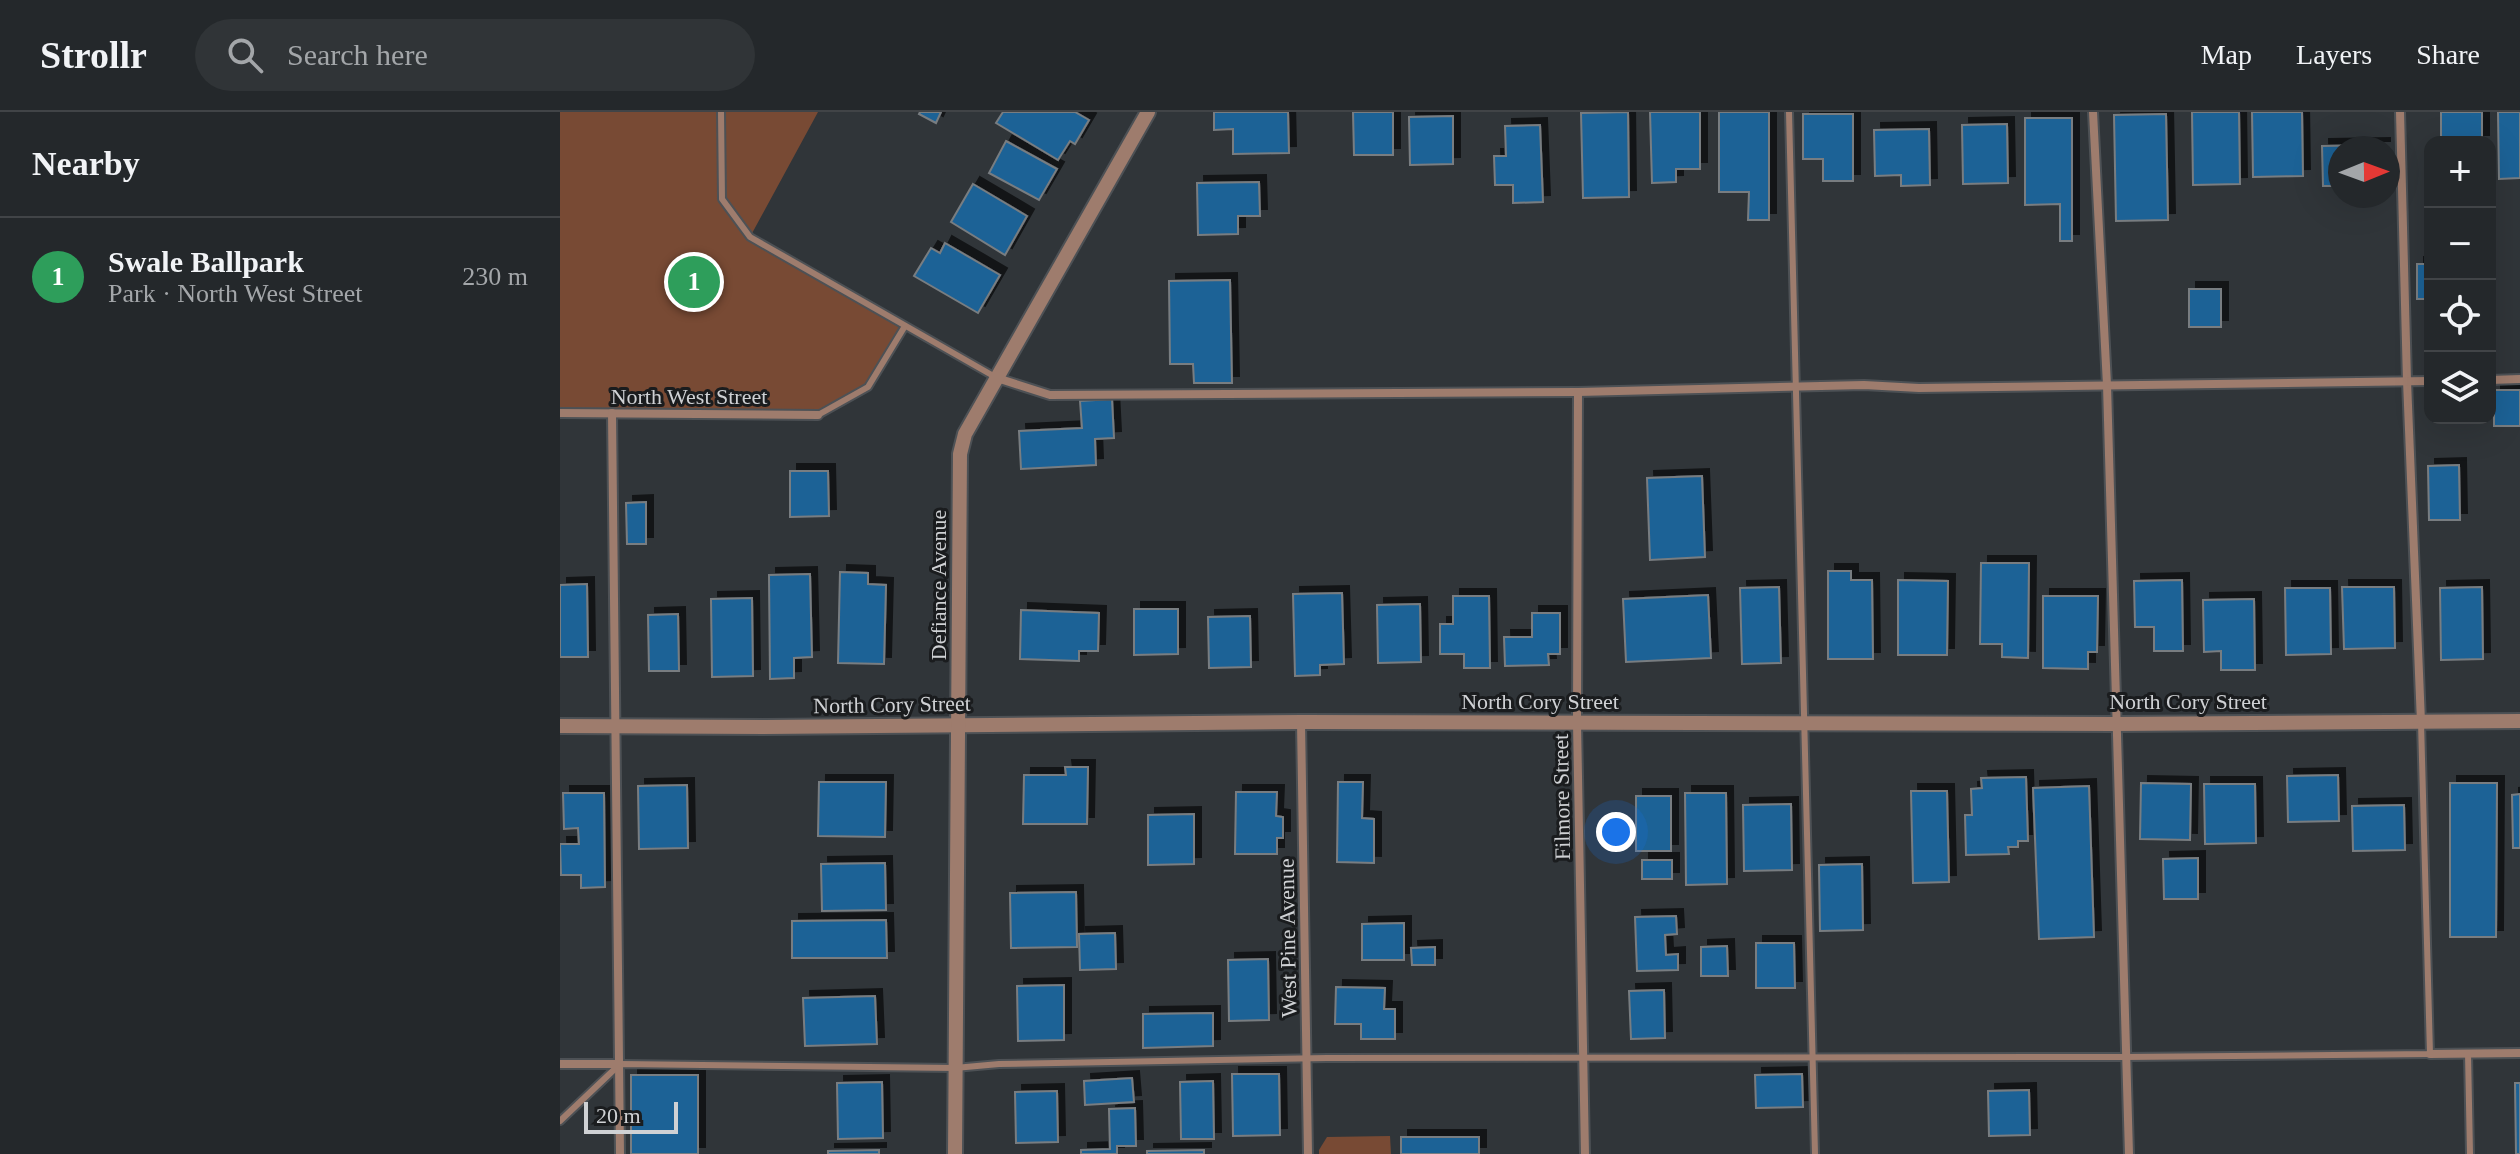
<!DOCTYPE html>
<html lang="en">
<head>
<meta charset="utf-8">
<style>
  body { margin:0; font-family:Georgia,serif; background:#303437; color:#f1f3f6 }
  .controls { position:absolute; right:24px; top:24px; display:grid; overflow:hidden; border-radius:16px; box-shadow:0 8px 32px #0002 }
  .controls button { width:72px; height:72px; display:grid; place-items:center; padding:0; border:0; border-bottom:2px solid #414447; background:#24282b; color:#f1f3f6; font:40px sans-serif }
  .compass { position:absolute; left:1768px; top:24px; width:72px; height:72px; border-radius:50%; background:#24282b; box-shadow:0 8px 32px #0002; rotate:89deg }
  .scale { position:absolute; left:24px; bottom:20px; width:94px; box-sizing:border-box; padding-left:8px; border:4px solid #cfd1d4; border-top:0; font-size:22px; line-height:28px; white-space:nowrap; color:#cfd1d4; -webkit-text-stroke:6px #1a1c1e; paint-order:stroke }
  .you { position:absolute; left:1056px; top:720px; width:28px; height:28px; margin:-20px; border:6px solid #fff; border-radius:50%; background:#1a73e8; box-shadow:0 0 0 12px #1a73e833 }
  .badge { display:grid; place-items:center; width:52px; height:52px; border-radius:50%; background:#db2777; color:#fff; font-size:26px; font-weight:700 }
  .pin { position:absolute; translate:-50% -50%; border:4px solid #fff; box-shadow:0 2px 8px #0006 }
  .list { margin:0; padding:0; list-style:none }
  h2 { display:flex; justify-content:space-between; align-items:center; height:104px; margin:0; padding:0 32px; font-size:34px }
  h2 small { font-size:26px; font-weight:400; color:#a3a6a9 }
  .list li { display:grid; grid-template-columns:52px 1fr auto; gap:24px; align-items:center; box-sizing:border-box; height:120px; padding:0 32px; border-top:2px solid #414447 }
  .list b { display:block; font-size:30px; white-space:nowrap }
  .list p { margin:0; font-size:26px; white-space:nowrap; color:#a3a6a9 }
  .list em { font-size:26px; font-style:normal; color:#a3a6a9 }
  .icon { flex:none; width:44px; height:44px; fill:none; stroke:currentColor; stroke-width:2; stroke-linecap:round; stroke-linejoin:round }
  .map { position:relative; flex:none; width:1960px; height:1042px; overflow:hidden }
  header { display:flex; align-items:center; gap:48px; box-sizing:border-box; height:112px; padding:0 40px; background:#24282b; border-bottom:2px solid #414447 }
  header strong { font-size:38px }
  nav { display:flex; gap:44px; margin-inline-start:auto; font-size:28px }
  .search { width:560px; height:72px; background:#303437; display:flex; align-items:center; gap:20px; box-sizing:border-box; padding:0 28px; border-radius:44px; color:#a3a6a9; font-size:30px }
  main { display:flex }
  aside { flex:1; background:#24282b }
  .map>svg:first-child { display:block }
  .green { fill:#784a34 }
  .building { fill:#1d6296; stroke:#787d81; stroke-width:2; filter:url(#shadow) }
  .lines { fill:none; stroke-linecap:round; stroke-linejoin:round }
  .service-casing { stroke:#4d5155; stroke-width:10 }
  .minor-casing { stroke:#4d5155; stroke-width:12 }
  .tertiary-casing { stroke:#4d5155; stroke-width:18 }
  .service { stroke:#9e7c6d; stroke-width:6 }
  .minor { stroke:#9e7c6d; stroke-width:8 }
  .tertiary { stroke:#9e7c6d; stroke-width:14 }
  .labels { text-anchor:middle; stroke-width:6; stroke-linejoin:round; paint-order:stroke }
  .street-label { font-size:22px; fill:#cfd1d4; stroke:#1a1c1e }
</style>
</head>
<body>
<header>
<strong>Strollr</strong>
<div class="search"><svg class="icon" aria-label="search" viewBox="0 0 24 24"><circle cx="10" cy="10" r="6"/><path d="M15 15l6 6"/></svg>Search here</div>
<nav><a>Map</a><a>Layers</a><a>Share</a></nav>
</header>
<main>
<aside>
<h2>Nearby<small></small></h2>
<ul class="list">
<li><span class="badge" style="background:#2e9e5b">1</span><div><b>Swale Ballpark</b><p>Park · North West Street</p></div><em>230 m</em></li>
</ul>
</aside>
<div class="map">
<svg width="1960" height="1042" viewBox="0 0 1960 1042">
  <defs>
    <filter id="shadow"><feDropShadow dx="7" dy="-7" stdDeviation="0" flood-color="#0009"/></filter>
  </defs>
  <rect width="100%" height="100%" fill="#303539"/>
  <g class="green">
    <polygon points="0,0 258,0 190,125 345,214 308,275 258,303 0,301"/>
    <polygon points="830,1024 831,1042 759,1042 759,1038 767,1025"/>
  </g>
  <g class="building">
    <polygon points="360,0 381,0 376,11 359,2"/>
    <polygon points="443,0 515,0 529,8 515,32 510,29 498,48 436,11"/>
    <polygon points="654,0 728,0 729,41 673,42 673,17 654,18"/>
    <polygon points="793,0 833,0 833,43 794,43"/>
    <polygon points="1068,0 1069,85 1023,86 1021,1"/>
    <polygon points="1090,0 1140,0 1140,57 1116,57 1116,70 1092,71"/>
    <polygon points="1159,0 1209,0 1209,108 1188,108 1189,80 1159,80"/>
    <polygon points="1632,0 1679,0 1680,72 1633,73"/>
    <polygon points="1692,0 1742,0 1743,64 1693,65"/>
    <rect x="1881" y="0" width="41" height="30"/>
    <polygon points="1938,0 1960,0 1960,66 1939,67"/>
    <polygon points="1243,2 1293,2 1293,69 1263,69 1263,47 1243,47"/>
    <polygon points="1606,2 1608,108 1556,109 1554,3"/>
    <polygon points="893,4 893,52 850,53 849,5"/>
    <polygon points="1465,6 1512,6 1512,129 1500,129 1500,92 1465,93"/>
    <polygon points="1447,12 1448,71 1403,72 1402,13"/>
    <polygon points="980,13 983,90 953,91 953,73 935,73 934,44 946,44 945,14"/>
    <polygon points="1369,17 1370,73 1341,74 1341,63 1315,64 1314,18"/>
    <polygon points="446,29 497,57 479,88 429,61"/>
    <polygon points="1823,33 1823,36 1780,36 1780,74 1763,74 1762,34"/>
    <polygon points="699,70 700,104 678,104 678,122 638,123 637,71"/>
    <polygon points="413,72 467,104 445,143 391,110"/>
    <polygon points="385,131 440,163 418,201 354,164 371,136 380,141"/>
    <rect x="1857" y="152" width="13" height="35"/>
    <polygon points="670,168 672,271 634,271 633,252 610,252 609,169"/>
    <rect x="1629" y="177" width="32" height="38"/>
    <rect x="1934" y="278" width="26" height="36"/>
    <polygon points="552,287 554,326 535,327 536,353 461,357 459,319 522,316 520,289"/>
    <polygon points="1899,353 1900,408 1869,408 1868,354"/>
    <polygon points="230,359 268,359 269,404 230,405"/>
    <polygon points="1142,364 1145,445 1090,448 1087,366"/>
    <polygon points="86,390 86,432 67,432 66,391"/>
    <polygon points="1421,451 1469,451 1468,546 1442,545 1442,532 1420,532"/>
    <polygon points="1268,459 1291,459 1291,468 1312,468 1313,547 1268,547"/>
    <polygon points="280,460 308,461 308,472 326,473 324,552 278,551"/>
    <polygon points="250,462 252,545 234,546 234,566 210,567 209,463"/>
    <polygon points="1338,468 1388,469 1387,543 1338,543"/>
    <polygon points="1622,468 1623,539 1594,539 1594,515 1575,515 1574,469"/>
    <polygon points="27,472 28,545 0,545 0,473"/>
    <polygon points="1219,475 1221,551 1182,552 1180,476"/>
    <polygon points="1782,475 1834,475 1835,536 1784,537"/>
    <polygon points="1922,475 1923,547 1881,548 1880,476"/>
    <polygon points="1725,476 1770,476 1771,542 1726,543"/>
    <polygon points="782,481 784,552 760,553 760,563 735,564 733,482"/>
    <polygon points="1148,483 1151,546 1066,550 1063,487"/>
    <polygon points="893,484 929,484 930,556 904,556 904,542 880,542 880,512 893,512"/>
    <polygon points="1483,484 1538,484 1537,540 1528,540 1528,557 1483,556"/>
    <polygon points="192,486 193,564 152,565 151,487"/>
    <polygon points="1694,487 1695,558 1661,558 1661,539 1644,540 1643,488"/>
    <polygon points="860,492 861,550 818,551 817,493"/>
    <polygon points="574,497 618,497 618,542 574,543"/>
    <polygon points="461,498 539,501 538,539 519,539 519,549 460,547"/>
    <polygon points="972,501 1000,501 1000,542 988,542 989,553 945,554 944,525 972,525"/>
    <polygon points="118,502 119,559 89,559 88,503"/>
    <polygon points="690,504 691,555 649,556 648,505"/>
    <polygon points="505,655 528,655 527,712 463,712 464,663 506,663"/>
    <polygon points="1778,663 1779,709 1728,710 1727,664"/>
    <polygon points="1466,665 1468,729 1458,729 1458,735 1448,735 1449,742 1406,743 1405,703 1412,703 1411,677 1422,676 1421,666"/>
    <polygon points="259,670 326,670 325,725 258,724"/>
    <polygon points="778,670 803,670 802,706 814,707 814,751 777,750"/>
    <polygon points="1581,671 1631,672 1630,728 1580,727"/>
    <polygon points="1890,671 1937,671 1936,825 1890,825"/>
    <polygon points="1644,672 1695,672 1696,731 1645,732"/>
    <polygon points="127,673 128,736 79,737 78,674"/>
    <polygon points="1529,674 1534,825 1479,827 1473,676"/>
    <polygon points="1351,679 1387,679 1389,770 1353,771"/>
    <polygon points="676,680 717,680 716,704 723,705 723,726 717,726 717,742 675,742"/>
    <polygon points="3,681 44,681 45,775 21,776 21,763 1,763 0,732 19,732 18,716 4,717"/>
    <polygon points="1125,681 1166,681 1167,772 1126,773"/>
    <polygon points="1960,682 1960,736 1953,736 1952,683"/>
    <rect x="1076" y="684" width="35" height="55"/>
    <polygon points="1231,692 1232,758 1184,759 1183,693"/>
    <polygon points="1844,693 1845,738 1793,739 1792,694"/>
    <polygon points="634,702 634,752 588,753 588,703"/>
    <polygon points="1638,746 1638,787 1604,787 1603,747"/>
    <rect x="1082" y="748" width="30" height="19"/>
    <polygon points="325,751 326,798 262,799 261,752"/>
    <polygon points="1302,752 1303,818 1260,819 1259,753"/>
    <polygon points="516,780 517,835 451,836 450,781"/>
    <polygon points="1116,804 1117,822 1105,823 1106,843 1118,842 1118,858 1077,859 1075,805"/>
    <polygon points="326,808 327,846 232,846 232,809"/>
    <polygon points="844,811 844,848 802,848 802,812"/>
    <polygon points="555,821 556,857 520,858 519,822"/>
    <polygon points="1196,831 1234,831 1235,876 1196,876"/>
    <polygon points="1167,834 1168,864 1141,864 1141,835"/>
    <polygon points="875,835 875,853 852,853 851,836"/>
    <polygon points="708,847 709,908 669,909 668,848"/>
    <polygon points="504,873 504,928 458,929 457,874"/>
    <polygon points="776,875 825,876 824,897 835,897 835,927 801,927 801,912 775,912"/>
    <polygon points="1104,878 1105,926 1071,927 1069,879"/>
    <polygon points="315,884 317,932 245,934 243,886"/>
    <polygon points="653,901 653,934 583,936 583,902"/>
    <polygon points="672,962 719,962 720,1023 673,1024"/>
    <polygon points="1242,962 1243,995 1196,996 1195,963"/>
    <rect x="71" y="963" width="67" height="79"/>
    <polygon points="572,966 574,990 525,993 524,969"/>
    <polygon points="653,969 654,1027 621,1027 620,970"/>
    <polygon points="322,970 323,1026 278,1027 277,971"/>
    <polygon points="1955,971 1960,971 1960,1042 1956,1042"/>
    <polygon points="1469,978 1470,1023 1429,1024 1428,979"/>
    <polygon points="497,979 498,1030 456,1031 455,980"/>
    <polygon points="575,996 576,1034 557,1034 557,1042 521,1042 521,1038 550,1037 549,997"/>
    <rect x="841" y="1025" width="78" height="17"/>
    <polygon points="319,1038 319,1042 268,1042 268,1039"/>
    <polygon points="644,1038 644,1042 587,1042 587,1039"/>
  </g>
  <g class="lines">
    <g class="service-casing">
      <g id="service">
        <polyline points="161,0 162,87 190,125 437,266"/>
        <polyline points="1229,0 1255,1042"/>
        <polyline points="258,303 308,275 345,214"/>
        <polyline points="1908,941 1910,1042"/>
        <polyline points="0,1009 60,952 395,956 439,952 767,946 1565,945 1870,942 1861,610"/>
      </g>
    </g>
    <g class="minor-casing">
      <g id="minor">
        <polyline points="1533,0 1547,273 1569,1042"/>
        <polyline points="1840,0 1847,269 1861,610"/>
        <polyline points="437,266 490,283 1018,280 1304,273 1359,276 1870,269"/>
        <polyline points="1930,268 1960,267"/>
        <polyline points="1018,280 1017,611 1025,1042"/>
        <polyline points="0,301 258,303"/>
        <polyline points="52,301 60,1042"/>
        <polyline points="741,610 748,1042"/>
        <polyline points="1870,942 1960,941"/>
        <polyline points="0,952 60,952"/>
      </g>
    </g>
    <g class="tertiary-casing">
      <g id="tertiary">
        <polyline points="0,614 205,615 741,610 1555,612 1960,609"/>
        <polyline points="395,1042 400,342 405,322 588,0"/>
      </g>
    </g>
    <use href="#service" class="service"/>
    <use href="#minor" class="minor"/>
    <use href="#tertiary" class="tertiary"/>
  </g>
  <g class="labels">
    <g class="street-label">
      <text x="129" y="292">North West Street</text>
      <text transform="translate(378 473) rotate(-90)" y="8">Defiance Avenue</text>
      <text x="980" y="597">North Cory Street</text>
      <text x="1628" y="597">North Cory Street</text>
      <text transform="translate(332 592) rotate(-1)" y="8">North Cory Street</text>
      <text transform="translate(1001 685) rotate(-91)" y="8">Filmore Street</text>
      <text transform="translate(727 826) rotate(-91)" y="8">West Pine Avenue</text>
    </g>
  </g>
</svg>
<div class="controls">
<button>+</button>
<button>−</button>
<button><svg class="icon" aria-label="locate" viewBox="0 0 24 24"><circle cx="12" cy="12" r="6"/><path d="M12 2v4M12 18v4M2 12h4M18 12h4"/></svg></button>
<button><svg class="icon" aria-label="layers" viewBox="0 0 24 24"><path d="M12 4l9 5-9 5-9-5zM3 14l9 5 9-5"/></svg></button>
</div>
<svg class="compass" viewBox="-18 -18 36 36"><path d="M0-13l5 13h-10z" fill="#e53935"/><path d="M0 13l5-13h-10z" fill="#a3a6a9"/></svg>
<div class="scale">20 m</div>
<div class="you"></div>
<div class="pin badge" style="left:134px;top:170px;background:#2e9e5b">1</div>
</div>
</main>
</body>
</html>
